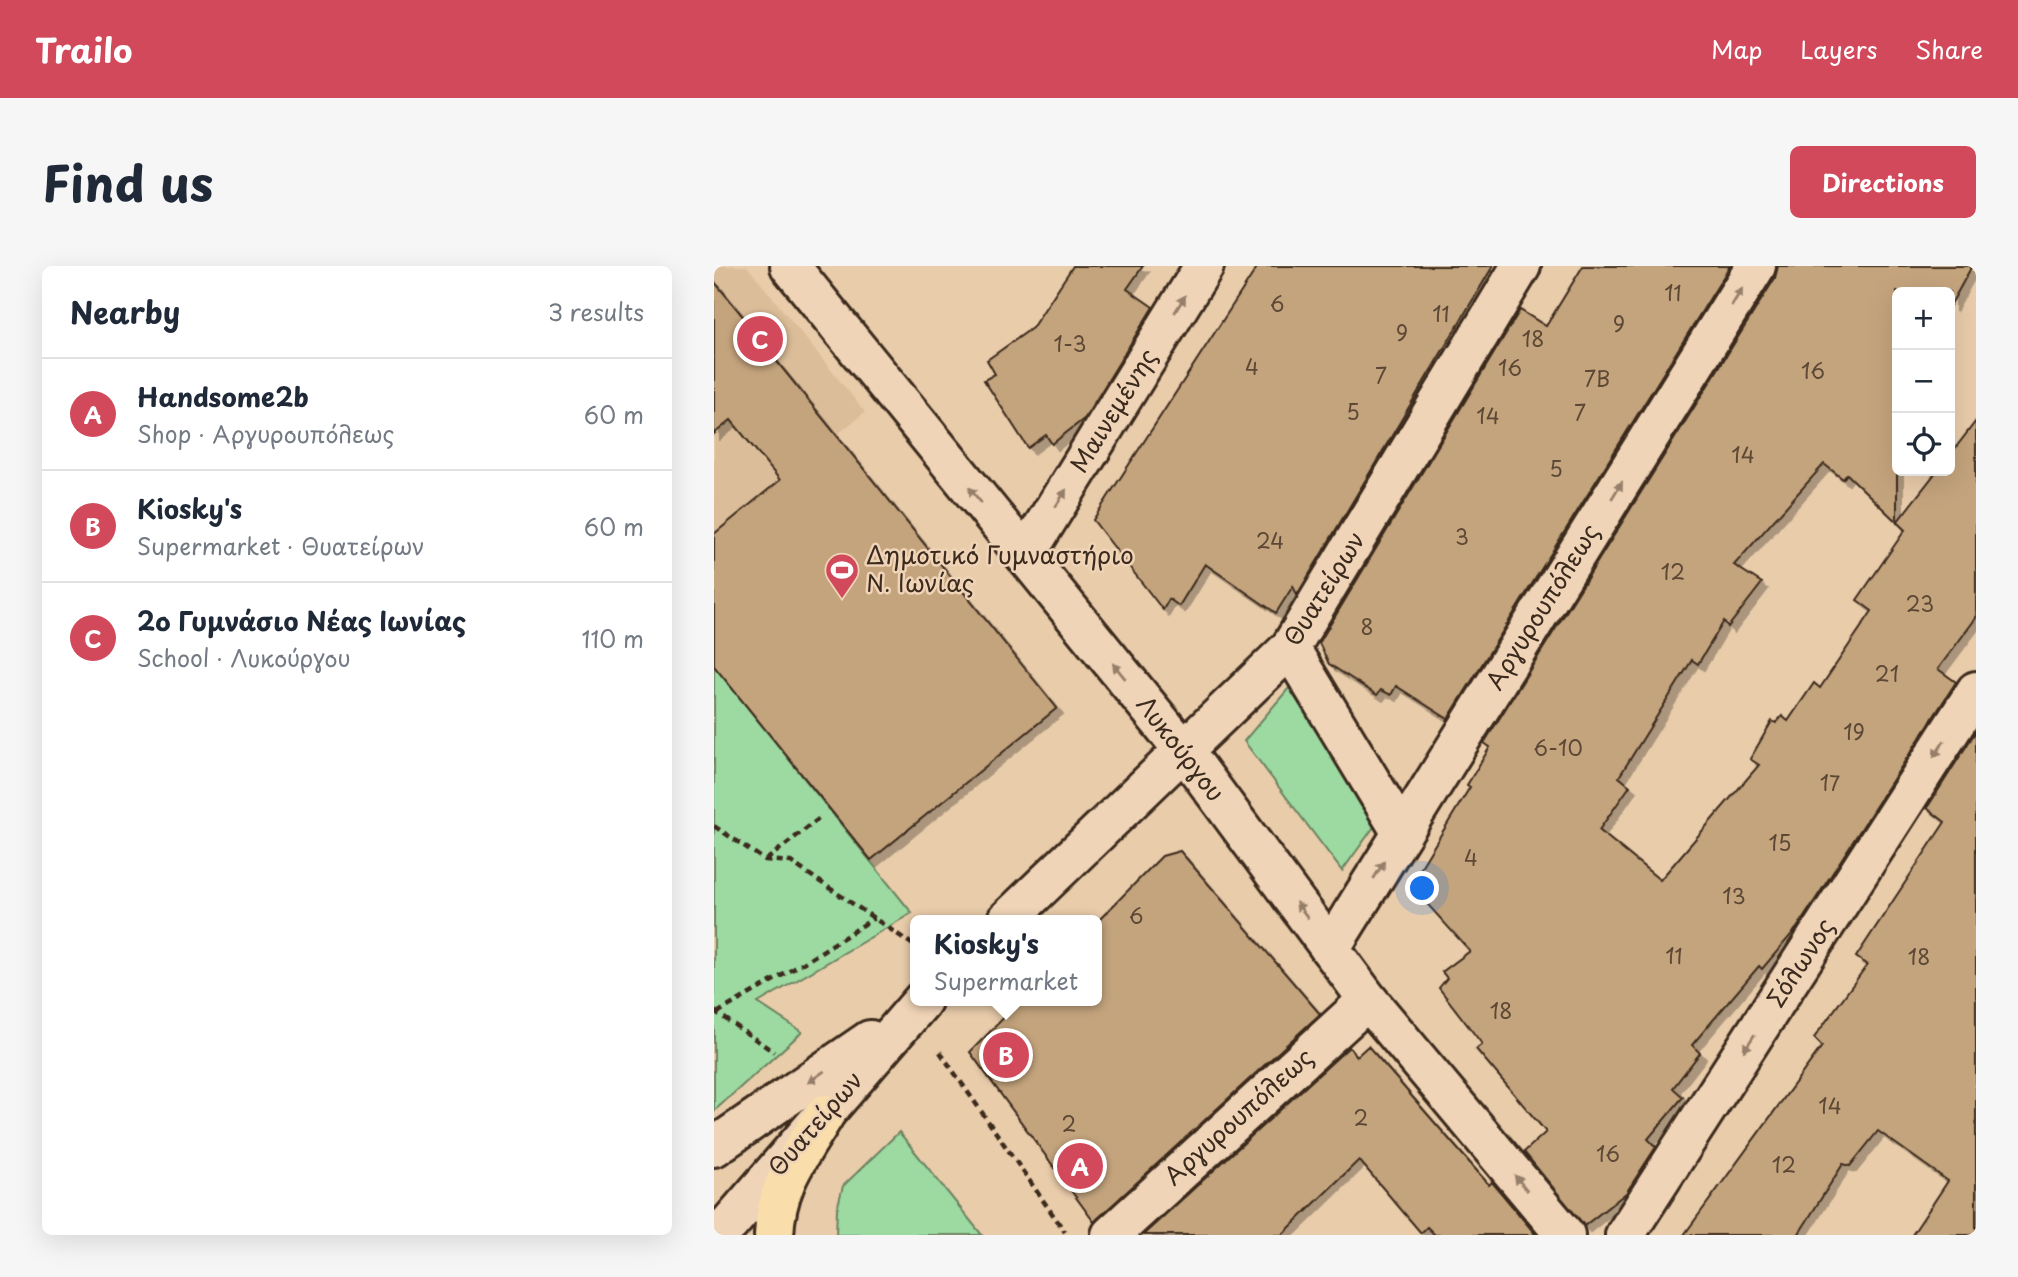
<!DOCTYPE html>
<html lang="en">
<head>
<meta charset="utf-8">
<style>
  body { margin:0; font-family:"Playpen Sans",sans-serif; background:#f6f6f7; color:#1f2937 }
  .controls { position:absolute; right:21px; top:21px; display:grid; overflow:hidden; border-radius:10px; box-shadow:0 7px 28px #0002 }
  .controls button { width:63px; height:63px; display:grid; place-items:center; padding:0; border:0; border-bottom:2px solid #e0e1e3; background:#fff; color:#1f2937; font:35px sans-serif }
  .you { position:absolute; left:709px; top:623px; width:24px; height:24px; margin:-18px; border:5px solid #fff; border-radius:50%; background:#1a73e8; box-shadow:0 0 0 10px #1a73e833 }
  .badge { display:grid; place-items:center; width:46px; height:46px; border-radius:50%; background:#d1495b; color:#fff; font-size:23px; font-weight:700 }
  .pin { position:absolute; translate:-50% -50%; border:4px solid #fff; box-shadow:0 2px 7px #0006 }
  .popup { position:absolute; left:196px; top:649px; width:192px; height:91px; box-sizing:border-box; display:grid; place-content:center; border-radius:10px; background:#fff; filter:drop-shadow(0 2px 5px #0005); font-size:23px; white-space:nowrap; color:#747a83 }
  .popup b { font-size:26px; color:#1f2937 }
  .popup::after { content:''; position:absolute; left:50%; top:100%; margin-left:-14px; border:14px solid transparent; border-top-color:#fff }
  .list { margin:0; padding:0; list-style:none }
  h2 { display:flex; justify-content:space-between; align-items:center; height:91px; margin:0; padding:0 28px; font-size:30px }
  h2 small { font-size:23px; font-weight:400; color:#747a83 }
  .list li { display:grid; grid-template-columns:46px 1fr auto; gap:21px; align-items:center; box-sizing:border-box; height:112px; padding:0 28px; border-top:2px solid #e0e1e3 }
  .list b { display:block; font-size:26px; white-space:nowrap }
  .list p { margin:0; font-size:23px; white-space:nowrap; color:#747a83 }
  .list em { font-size:23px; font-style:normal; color:#747a83 }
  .icon { flex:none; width:38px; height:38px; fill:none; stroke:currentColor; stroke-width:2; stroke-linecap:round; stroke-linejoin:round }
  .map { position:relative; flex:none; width:1262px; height:969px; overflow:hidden; border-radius:10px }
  header { display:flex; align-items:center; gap:42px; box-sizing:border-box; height:98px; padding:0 35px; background:#d1495b; color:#fff }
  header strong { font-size:33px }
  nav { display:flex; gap:38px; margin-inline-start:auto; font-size:24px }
  .intro { display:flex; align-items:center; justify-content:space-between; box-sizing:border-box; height:168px; padding:0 42px }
  h1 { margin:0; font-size:49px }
  .button { padding:18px 32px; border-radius:10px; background:#d1495b; color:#fff; font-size:24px; font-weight:700 }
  main { display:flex; gap:42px; padding:0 42px }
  aside { flex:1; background:#fff; border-radius:10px; box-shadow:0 7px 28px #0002 }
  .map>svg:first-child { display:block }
  .built { fill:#dbbd99 }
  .green { fill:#9cdaa2; stroke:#6c8260; stroke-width:2 }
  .building { fill:#c4a47d; stroke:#3b2a1e; stroke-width:2; fill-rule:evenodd; filter:url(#shadow) }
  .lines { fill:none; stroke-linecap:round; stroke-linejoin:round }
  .minor-casing { stroke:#3b2a1e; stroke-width:44 }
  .major-casing { stroke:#3b2a1e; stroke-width:44 }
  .path { stroke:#3b2a1e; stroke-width:4.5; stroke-dasharray:7 5; stroke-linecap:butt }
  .minor { stroke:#f0d4b7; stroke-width:38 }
  .major { stroke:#f9deab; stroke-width:38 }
  .oneway { fill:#967f6a }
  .labels { text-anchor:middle; stroke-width:5; stroke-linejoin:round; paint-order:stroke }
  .number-label { font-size:21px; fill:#5d4836 }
  .street-label { font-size:24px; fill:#3b2a1e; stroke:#f0d4b7 }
  .poi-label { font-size:24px; fill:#3b2a1e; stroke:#f0d4b7; text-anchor:start }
</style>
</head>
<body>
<header>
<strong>Trailo</strong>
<nav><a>Map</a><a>Layers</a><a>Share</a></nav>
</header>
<div class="intro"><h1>Find us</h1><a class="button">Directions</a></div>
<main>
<aside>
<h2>Nearby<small>3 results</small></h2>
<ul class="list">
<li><span class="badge">A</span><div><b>Handsome2b</b><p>Shop · Αργυρουπόλεως</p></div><em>60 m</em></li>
<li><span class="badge">B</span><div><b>Kiosky's</b><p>Supermarket · Θυατείρων</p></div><em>60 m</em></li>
<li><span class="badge">C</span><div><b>2ο Γυμνάσιο Νέας Ιωνίας</b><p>School · Λυκούργου</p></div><em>110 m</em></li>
</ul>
</aside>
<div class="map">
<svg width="1262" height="969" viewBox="0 0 1262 969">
  <defs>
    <filter id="shadow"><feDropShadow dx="6" dy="6" stdDeviation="0" flood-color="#0004"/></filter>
  </defs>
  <rect width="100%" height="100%" fill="#e9ccaa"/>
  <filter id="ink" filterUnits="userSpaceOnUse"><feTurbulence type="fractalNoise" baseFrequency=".0143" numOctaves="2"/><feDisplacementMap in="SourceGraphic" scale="14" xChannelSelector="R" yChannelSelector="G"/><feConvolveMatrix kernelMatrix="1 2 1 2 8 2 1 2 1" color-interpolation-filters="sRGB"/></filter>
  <g filter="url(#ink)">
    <polygon class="built" points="0,0 33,0 151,146 0,268"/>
    <g class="green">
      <polygon points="0,400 198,647 44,737 88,766 0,845"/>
      <polygon points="575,422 662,558 628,605 530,475"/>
      <polygon points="185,866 268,969 122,969 123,943 129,920"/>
    </g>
    <g class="building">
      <polygon points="359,0 429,0 413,23 439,41 371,152 338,178 332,169 314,182 270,114 281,108 273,94 318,62"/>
      <polygon points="544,0 779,0 583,329 579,320 562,347 491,298 465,340 455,333 449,344 379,254"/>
      <polygon points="869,0 1016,0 734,453 682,420 677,429 667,424 663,429 615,398 605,377 806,44 832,60"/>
      <path d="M 1064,0 L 1258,0 L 1236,40 L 1236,26 L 1183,26 L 1183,256 L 1223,205 L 1236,205 L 1236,189 L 1262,155 L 1262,352 L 1224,403 L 1242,416 L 1083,662 L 1048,703 L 1045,700 L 978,779 L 986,787 L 959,822 L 969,831 L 934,873 L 942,881 L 912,927 L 870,960 L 810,886 L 832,866 L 762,783 L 768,778 L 725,722 L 733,712 L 728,706 L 756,685 L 696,619 L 756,521 L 753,519 L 776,481 L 770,477 L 1061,12 ZM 1110,198 L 1129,213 L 1133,208 L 1191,264 L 1143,334 L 1158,345 L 1106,422 L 1100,417 L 1074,455 L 1068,450 L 1062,457 L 1058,455 L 1036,493 L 1045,499 L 946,614 L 885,564 L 916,520 L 905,511 L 978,394 L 984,398 L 1010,355 L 1014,361 L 1048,317 L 1020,299 Z"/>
      <polygon points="0,15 58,86 56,87 343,442 157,594 0,400 0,268 66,214 17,154 0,168"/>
      <polygon points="1262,465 1262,969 1198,969 1234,915 1164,865 1136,900 1129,898 1084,969 970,969 1108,780 1100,772 1153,699 1142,691 1231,556 1213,542"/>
      <polygon points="466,585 606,748 380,956 256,786 306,735 383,735 383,656 448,590"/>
      <polygon points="654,780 775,919 778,916 822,969 721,969 713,961 707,967 645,894 568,969 429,969 635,781 643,790"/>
    </g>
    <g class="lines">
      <g class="minor-casing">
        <g id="minor">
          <polyline points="76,0 471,486 654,734 851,969"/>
          <polyline points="311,290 490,0"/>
          <polyline points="576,382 688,567"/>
          <polyline points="293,654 576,382 807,0"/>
          <polyline points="616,683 1042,0"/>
          <polyline points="0,881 156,774"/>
          <polyline points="3,969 16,957 208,735"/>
          <polyline points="397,969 654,734"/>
          <polyline points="911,969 1262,425"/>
        </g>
      </g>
      <g class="major-casing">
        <path id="major" d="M 60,969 C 62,917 86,890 111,848"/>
      </g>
      <g class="path">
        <polyline points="0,560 51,594 77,596 201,680"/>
        <polyline points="52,594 107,551"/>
        <polyline points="0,745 60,786"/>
        <polyline points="3,747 88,698 160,652"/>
        <polyline points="226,786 351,966"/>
      </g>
      <use href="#minor" class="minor"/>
      <use href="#major" class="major"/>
    </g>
    <defs><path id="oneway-solid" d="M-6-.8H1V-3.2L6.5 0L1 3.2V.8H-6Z" transform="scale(1.75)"/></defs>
    <g class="oneway">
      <use href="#oneway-solid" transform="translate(1023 31) rotate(-58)"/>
      <use href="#oneway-solid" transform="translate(466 38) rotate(-58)"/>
      <use href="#oneway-solid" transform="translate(903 224) rotate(-58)"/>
      <use href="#oneway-solid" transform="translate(261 229) rotate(-129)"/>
      <use href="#oneway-solid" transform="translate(347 232) rotate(-58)"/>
      <use href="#oneway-solid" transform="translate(405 405) rotate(-129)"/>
      <use href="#oneway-solid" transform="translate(1225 483) rotate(123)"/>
      <use href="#oneway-solid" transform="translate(665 604) rotate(-58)"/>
      <use href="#oneway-solid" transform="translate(588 644) rotate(-127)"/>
      <use href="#oneway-solid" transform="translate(1035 777) rotate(123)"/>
      <use href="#oneway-solid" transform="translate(102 811) rotate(145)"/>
      <use href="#oneway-solid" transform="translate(807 917) rotate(-130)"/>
    </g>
  </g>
  <defs>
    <g id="stadium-pin" transform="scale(1.75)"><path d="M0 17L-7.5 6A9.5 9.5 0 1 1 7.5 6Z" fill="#d1495b" stroke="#f0d4b7"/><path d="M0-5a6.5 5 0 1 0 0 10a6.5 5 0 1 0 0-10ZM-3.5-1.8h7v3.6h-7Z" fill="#fff"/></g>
  </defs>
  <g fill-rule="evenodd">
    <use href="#stadium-pin" x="128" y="304"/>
  </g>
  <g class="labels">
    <g class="number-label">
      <text x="959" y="35">11</text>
      <text x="563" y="46">6</text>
      <text x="727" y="56">11</text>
      <text x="905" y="66">9</text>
      <text x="688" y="75">9</text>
      <text x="819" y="81">18</text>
      <text x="356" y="86">1-3</text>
      <text x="538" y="109">4</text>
      <text x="796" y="110">16</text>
      <text x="1099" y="113">16</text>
      <text x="667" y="118">7</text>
      <text x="883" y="121">7Β</text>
      <text x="639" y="154">5</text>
      <text x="866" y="155">7</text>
      <text x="774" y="158">14</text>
      <text x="1029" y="197">14</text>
      <text x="842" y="211">5</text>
      <text x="748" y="279">3</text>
      <text x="556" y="283">24</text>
      <text x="959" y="314">12</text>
      <text x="1206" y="346">23</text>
      <text x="653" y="369">8</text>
      <text x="1173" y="416">21</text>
      <text x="1140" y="474">19</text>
      <text x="844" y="490">6-10</text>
      <text x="1116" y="525">17</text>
      <text x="1066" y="585">15</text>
      <text x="757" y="600">4</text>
      <text x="1020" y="638">13</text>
      <text x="422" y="658">6</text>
      <text x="960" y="698">11</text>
      <text x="1205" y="699">18</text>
      <text x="787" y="753">18</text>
      <text x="1116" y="848">14</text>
      <text x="647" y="860">2</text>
      <text x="355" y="866">2</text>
      <text x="894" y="896">16</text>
      <text x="1070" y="907">12</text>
    </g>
    <g class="street-label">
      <text transform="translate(400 145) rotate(-58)" y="8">Μαινεμένης</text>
      <text transform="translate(611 323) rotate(-58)" y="8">Θυατείρων</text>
      <text transform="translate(829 341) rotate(-58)" y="8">Αργυρουπόλεως</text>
      <text transform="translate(466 483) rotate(52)" y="8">Λυκούργου</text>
      <text transform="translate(1087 697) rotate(-57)" y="8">Σόλωνος</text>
      <text transform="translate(525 851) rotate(-42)" y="8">Αργυρουπόλεως</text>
      <text transform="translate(102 858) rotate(-49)" y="8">Θυατείρων</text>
    </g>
    <g class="poi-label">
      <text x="152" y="298">Δημοτικό Γυμναστήριο<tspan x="152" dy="28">Ν. Ιωνίας</tspan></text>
    </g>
  </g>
</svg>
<div class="controls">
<button>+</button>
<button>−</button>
<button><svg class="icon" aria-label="locate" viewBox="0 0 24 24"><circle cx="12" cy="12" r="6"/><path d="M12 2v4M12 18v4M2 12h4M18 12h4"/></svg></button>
</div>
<div class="you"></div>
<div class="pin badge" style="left:366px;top:900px">A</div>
<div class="pin badge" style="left:292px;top:789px">B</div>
<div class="popup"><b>Kiosky's</b>Supermarket</div>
<div class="pin badge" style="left:46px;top:73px">C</div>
</div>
</main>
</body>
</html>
